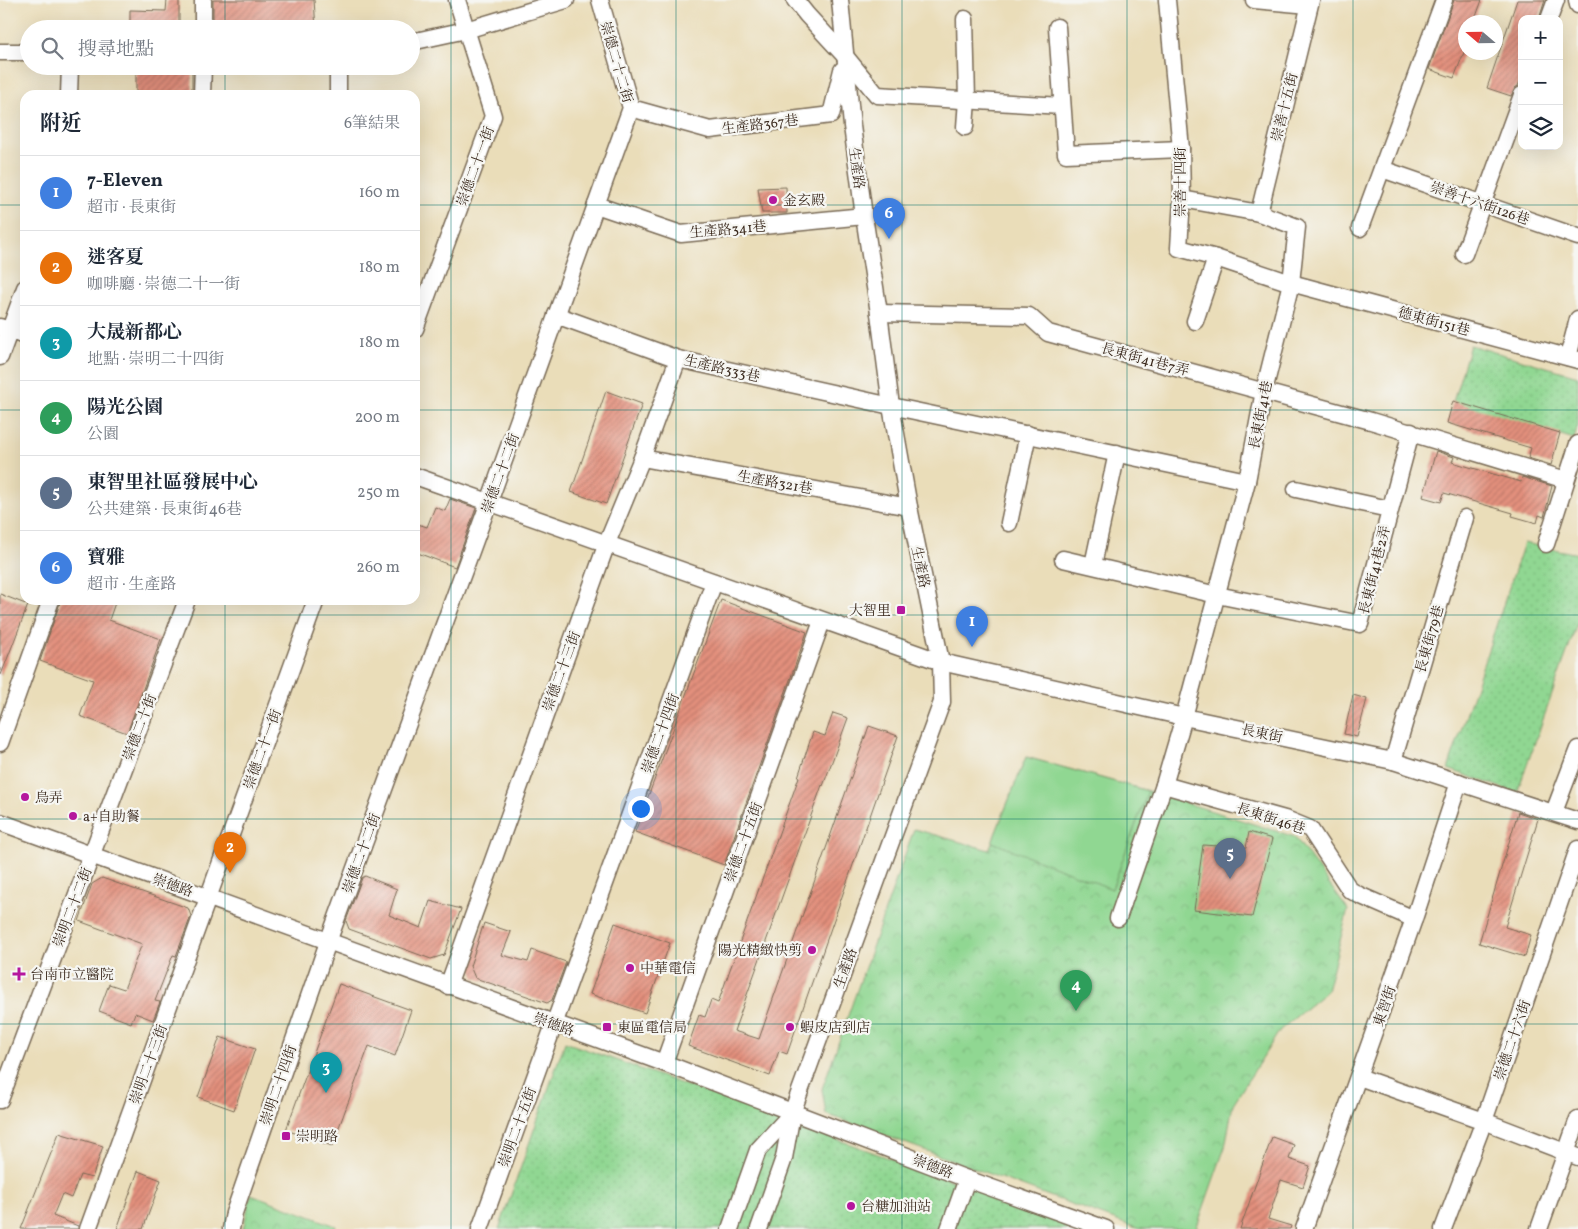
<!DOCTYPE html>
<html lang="zh-TW">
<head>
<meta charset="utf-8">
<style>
  body { margin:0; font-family:Vollkorn,"Noto Serif TC",serif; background:#f2f2f3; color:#1f2937 }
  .controls { position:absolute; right:15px; top:15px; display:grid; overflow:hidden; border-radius:10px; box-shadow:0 5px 20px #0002 }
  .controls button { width:45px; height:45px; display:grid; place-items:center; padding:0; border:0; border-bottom:1px solid #e0e1e3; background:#fff; color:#1f2937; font:25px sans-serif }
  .compass { position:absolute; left:1458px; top:15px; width:45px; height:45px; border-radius:50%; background:#fff; box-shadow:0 5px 20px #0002; rotate:290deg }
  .you { position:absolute; left:640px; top:808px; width:18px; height:18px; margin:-12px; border:4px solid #fff; border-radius:50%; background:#1a73e8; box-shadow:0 0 0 8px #1a73e833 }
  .badge { display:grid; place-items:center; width:32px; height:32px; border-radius:50%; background:#b5179e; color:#fff; font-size:16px; font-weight:700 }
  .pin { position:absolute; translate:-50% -41px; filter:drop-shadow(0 1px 2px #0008) }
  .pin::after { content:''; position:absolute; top:26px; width:18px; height:15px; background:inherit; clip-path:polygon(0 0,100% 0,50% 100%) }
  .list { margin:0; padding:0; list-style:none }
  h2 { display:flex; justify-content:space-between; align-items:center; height:65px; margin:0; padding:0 20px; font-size:21px }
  h2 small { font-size:16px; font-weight:400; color:#747a83 }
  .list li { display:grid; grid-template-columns:32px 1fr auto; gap:15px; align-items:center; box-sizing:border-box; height:75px; padding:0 20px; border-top:1px solid #e0e1e3 }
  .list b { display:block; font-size:19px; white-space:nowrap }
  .list p { margin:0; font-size:16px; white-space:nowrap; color:#747a83 }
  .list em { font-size:16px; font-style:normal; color:#747a83 }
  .icon { flex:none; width:28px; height:28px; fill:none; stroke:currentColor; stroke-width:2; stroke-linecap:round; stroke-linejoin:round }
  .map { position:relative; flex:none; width:1578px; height:1229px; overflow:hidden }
  .search { position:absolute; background:#fff; box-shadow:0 5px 20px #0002; left:20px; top:20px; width:400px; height:55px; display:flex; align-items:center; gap:12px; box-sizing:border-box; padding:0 18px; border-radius:28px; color:#747a83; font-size:19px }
  .panel { position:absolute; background:#fff; box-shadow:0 5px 20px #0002; left:20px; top:90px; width:400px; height:515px; border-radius:15px }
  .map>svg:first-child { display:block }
  .grass { fill:url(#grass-dots); stroke:#668058 }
  .park { fill:url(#park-crowns); stroke:#668058 }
  .garden { fill:#90d792; stroke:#668058 }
  .building { fill:url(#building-hatch) }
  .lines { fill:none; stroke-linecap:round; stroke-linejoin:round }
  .minor-casing { stroke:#786954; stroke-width:19 }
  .minor { stroke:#fff; stroke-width:16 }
  .grid { fill:none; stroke:#0f766e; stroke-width:1; stroke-opacity:0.55 }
  .poi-dot { fill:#b5179e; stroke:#f6f6f2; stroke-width:2 }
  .labels { text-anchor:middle; stroke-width:4.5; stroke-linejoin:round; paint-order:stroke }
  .street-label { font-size:14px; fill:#3b2a1e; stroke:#f6f6f2 }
  .poi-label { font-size:14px; fill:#3b2a1e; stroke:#f6f6f2; text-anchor:start }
</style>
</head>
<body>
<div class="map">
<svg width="1578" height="1229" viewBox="0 0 1578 1229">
  <defs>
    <pattern id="grass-dots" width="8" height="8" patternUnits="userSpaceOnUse" patternTransform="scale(1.25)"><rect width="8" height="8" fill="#90d792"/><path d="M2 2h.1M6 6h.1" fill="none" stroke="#7db97d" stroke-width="1.8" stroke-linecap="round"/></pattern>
    <pattern id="park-crowns" width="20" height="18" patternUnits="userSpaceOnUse" patternTransform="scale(1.25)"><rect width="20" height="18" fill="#90d792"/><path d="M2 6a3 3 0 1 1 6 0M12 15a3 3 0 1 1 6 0" fill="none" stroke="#7db97d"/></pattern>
    <pattern id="building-hatch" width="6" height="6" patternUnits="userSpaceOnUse" patternTransform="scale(1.25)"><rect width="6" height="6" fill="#e3907d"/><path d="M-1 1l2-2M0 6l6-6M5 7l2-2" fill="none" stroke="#b97666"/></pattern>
  </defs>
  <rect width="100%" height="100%" fill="#f6f6f2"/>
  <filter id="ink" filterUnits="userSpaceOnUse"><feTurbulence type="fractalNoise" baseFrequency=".02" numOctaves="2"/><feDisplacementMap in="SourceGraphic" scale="10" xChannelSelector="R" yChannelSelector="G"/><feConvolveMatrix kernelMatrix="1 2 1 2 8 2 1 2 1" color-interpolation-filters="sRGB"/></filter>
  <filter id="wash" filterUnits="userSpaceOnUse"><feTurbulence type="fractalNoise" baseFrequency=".0096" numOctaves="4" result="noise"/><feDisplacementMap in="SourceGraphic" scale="20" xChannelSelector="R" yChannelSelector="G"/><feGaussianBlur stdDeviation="1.12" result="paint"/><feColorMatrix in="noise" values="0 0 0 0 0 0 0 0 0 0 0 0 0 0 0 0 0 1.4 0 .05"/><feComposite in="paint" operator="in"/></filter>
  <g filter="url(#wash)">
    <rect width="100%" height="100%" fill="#eaddb9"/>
    <g class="grass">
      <polygon points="1470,345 1578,376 1578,426 1574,439 1453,402"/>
      <polygon points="1524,543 1578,554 1578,621 1517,793 1448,769"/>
      <polygon points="565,1042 1087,1229 499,1229"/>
    </g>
    <g class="park">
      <polygon points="1026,757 1148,791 1295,837 1348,910 1327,991 1280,1030 1233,1104 1225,1147 1196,1229 1139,1229 826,1114 822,1089 914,829 989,850"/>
      <polygon points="251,1194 336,1226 335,1229 243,1229"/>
    </g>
    <polygon class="garden" points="1026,757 1148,791 1112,889 992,842"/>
    <g id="blocks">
      <g class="building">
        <polygon points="167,0 179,0 179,29 130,29 130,10 166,11"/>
        <polygon points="213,0 314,0 316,29 213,29"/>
        <polygon points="1454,0 1482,0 1474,22 1466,22 1466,47 1454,78 1429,69"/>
        <polygon points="1517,0 1545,0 1539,19 1522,19 1522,76 1518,86 1515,88 1511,96 1487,88"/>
        <rect x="136" y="70" width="56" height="25"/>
        <polygon points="786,187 787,213 762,213 758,188"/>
        <polygon points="606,391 642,404 606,504 571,492"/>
        <polygon points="1453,401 1560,433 1551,465 1528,458 1531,448 1447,423"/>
        <polygon points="1436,451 1454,457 1452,462 1521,482 1522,477 1552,486 1544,517 1539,515 1537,523 1512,516 1513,513 1444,493 1441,502 1423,497"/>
        <polygon points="450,499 476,508 455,567 415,552 415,523 427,527 435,507 445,511"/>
        <polygon points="0,594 28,605 1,675 0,675"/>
        <polygon points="61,600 116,600 109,620 161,639 127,733 80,716 93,680 40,661"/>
        <polygon points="721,600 807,632 724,865 635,832"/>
        <polygon points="1353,695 1367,699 1357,737 1344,734"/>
        <polygon points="833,713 848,718 823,786 822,785 734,1031 759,1039 869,726 898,736 787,1054 779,1051 770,1076 688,1046 699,1015 705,1017 711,1000 718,1003 799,777 798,777 813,732 825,736"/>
        <polygon points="1518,812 1538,819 1505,927 1531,935 1525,957 1479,943"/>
        <polygon points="1249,832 1272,839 1252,917 1194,910 1203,845 1246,848"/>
        <polygon points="365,876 397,889 389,915 421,928 430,901 461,909 444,955 431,959 349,929 346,921 362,878"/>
        <polygon points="102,878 188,908 191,916 176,956 173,955 155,1001 160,1002 153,1020 135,1013 131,1023 99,1011 109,984 124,989 142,944 79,921 92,884"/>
        <polygon points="484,923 511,932 502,955 528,962 532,950 566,962 552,1000 547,1003 475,978 470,966"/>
        <polygon points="615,923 670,943 645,1013 590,994"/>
        <polygon points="339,984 411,1010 395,1056 369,1046 332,1146 286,1130"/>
        <polygon points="220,1037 255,1049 234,1110 198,1097"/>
        <polygon points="59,1133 103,1146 92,1178 80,1175 71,1198 62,1194 53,1216 78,1226 78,1229 21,1229"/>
        <polygon points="1272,1137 1294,1145 1289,1159 1310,1166 1303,1187 1281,1180 1268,1219 1291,1226 1290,1229 1240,1229"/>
        <polygon points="138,1171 161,1180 143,1229 117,1229"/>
      </g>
    </g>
  </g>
  <g filter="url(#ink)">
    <use href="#blocks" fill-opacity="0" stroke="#786954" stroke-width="1"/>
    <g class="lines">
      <g class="minor-casing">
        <g id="minor">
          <polyline points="795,0 807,15 845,56 877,95 1062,106"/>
          <polyline points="1167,0 1181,149 1182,199 1179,248 1216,258 1291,283 1578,360"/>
          <polyline points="1254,0 1309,5"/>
          <polyline points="1577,0 1578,5"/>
          <polyline points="965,19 967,100 965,127"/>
          <polyline points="1549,19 1556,0"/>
          <polyline points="1057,27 1066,154 1181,149"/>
          <polyline points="203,29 203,0"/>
          <polyline points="411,42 466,30 566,0"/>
          <polyline points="0,52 29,52"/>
          <polyline points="338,66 338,95"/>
          <polyline points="69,95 70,66"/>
          <polyline points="202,95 203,66"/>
          <polyline points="631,108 710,130 831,115 842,70"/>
          <polyline points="1382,169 1578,237"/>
          <polyline points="1182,199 1259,213 1297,227 1291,283 1264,391 1247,481 1184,717 1164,785 1288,820 1310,829 1350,890 1359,895 1414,919"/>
          <polyline points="596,205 681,234 864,216"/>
          <polyline points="1259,213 1311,0"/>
          <polyline points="1360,228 1444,0"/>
          <polyline points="1464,254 1522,95"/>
          <polyline points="879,313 1029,316 1048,333 1371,421 1566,480"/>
          <polyline points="556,315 678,359 891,406 1247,481"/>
          <polyline points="1195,321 1216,258"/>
          <polyline points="0,327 25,336"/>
          <polyline points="415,329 493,116 457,0"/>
          <polyline points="0,357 25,288"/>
          <polyline points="1568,357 1578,319"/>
          <polyline points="642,458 909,507"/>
          <polyline points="415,476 941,662 1184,717 1393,761 1578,821"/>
          <polyline points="1296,489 1389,509"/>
          <polyline points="1009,523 1028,434"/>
          <polyline points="1546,544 1578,444"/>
          <polyline points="1063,559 1217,595 1360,624 1411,432"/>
          <polyline points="1093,565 1117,453"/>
          <polyline points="0,743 51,600"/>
          <polyline points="1393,761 1465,518"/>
          <polyline points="1554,812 1578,749"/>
          <polyline points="0,822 664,1063 967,1179 1106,1229"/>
          <polyline points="1118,918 1164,785"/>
          <polyline points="448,986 607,543 642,458 678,359"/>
          <polyline points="664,1063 822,621"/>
          <polyline points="1359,1077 1484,1121 1578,1157"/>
          <polyline points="0,1100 187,600"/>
          <polyline points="88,1229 316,600"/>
          <polyline points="231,1229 234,1213 328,942 489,502 631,108 600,0"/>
          <polyline points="480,1229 714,582"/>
          <polyline points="730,1229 758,1150 792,1113"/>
          <polyline points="759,1229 784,1158 792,1113 942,702 941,662 909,507 891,406 879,313 864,216 852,126 840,0"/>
          <polyline points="949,1229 967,1179"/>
          <polyline points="1304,1229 1414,919 1459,782"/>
          <polyline points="1443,1229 1484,1121 1578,849"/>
          <polyline points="1539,1229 1578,1119"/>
        </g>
      </g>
      <use href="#minor" class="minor"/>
    </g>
  </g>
  <path class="grid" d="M 225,0 L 225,29M 451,0 L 451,1229M 676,0 L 676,1229M 902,0 L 902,1229M 1127,0 L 1127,1229M 1353,0 L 1353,1229M 225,66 L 225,95M 0,205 L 25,205M 415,205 L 1578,205M 0,410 L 25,410M 415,410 L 1578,410M 225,600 L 225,1229M 0,615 L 1578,615M 0,819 L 1578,819M 0,1024 L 1578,1024"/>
  <g class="poi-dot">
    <circle cx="773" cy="200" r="5"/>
    <rect x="896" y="605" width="10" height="10" rx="2.5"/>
    <circle cx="25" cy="797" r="5"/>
    <circle cx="73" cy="816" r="5"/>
    <circle cx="812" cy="950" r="5"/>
    <circle cx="630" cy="968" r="5"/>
    <path d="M16.5 966.5h5v5h5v5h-5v5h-5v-5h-5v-5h5z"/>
    <rect x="602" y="1022" width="10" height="10" rx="2.5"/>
    <circle cx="790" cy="1027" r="5"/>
    <rect x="281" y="1131" width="10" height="10" rx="2.5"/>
    <circle cx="851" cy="1206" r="5"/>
  </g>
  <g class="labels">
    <g class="street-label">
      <text transform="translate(617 62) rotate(74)" y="5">崇德二十二街</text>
      <text transform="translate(1284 107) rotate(-76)" y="5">崇善十五街</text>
      <text transform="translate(760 124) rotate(-7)" y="5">生產路367巷</text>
      <text transform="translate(475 166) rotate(-70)" y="5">崇德二十一街</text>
      <text transform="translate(857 168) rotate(82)" y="5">生產路</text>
      <text transform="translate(1180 182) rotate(-90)" y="5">崇善十四街</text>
      <text transform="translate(1480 203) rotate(19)" y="5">崇善十六街126巷</text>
      <text transform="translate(728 229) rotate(-5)" y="5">生產路341巷</text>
      <text transform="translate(1434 321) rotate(15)" y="5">德東街151巷</text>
      <text transform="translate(1145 359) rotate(15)" y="5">長東街41巷7弄</text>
      <text transform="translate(722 368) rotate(13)" y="5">生產路333巷</text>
      <text transform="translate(1260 415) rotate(-79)" y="5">長東街41巷</text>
      <text transform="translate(500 473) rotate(-70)" y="5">崇德二十二街</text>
      <text transform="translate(775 482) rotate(10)" y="5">生產路321巷</text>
      <text transform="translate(921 567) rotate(78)" y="5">生產路</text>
      <text transform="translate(1374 570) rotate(-76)" y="5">長東街41巷2弄</text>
      <text transform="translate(1429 639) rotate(-74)" y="5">長東街79巷</text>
      <text transform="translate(561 671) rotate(-70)" y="5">崇德二十三街</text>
      <text transform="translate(139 727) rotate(-69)" y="5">崇德二十街</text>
      <text transform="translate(660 733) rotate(-70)" y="5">崇德二十四街</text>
      <text transform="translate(1262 733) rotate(12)" y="5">長東街</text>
      <text transform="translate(262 749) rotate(-70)" y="5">崇德二十一街</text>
      <text transform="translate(1271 818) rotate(18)" y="5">長東街46巷</text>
      <text transform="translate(743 842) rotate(-70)" y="5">崇德二十五街</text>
      <text transform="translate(361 853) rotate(-70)" y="5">崇德二十二街</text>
      <text transform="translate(173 885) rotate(20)" y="5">崇德路</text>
      <text transform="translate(72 907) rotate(-69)" y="5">崇明二十二街</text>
      <text transform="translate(845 968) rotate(-70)" y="5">生產路</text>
      <text transform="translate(1384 1006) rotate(-71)" y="5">東智街</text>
      <text transform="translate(554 1024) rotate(20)" y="5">崇德路</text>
      <text transform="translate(1512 1040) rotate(-71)" y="5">崇德二十六街</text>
      <text transform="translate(148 1064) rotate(-70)" y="5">崇明二十三街</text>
      <text transform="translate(278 1085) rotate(-71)" y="5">崇明二十四街</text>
      <text transform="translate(517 1127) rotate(-70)" y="5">崇明二十五街</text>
      <text transform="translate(933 1166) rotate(21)" y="5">崇德路</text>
    </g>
    <g class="poi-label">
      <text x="783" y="205">金玄殿</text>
      <text x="891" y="615" text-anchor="end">大智里</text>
      <text x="35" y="802">烏弄</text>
      <text x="83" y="821">a+自助餐</text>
      <text x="802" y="955" text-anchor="end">陽光精緻快剪</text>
      <text x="640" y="973">中華電信</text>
      <text x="30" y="979">台南市立醫院</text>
      <text x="617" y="1032">東區電信局</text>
      <text x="800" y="1032">蝦皮店到店</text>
      <text x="296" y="1141">崇明路</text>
      <text x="861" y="1211">台糖加油站</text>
    </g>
  </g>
</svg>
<div class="controls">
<button>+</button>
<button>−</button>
<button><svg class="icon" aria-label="layers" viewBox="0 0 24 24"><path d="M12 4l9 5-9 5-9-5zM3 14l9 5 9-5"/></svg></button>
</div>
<svg class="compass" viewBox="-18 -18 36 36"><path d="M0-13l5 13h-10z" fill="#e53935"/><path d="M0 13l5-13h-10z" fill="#747a83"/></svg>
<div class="you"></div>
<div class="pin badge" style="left:972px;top:647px;background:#3f7fe0">1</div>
<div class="pin badge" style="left:230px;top:873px;background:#e8710a">2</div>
<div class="pin badge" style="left:326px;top:1093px;background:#0f9aa8">3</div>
<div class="pin badge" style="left:1076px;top:1011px;background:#2e9e5b">4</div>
<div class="pin badge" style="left:1230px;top:879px;background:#5c6f8a">5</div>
<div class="pin badge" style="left:889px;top:239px;background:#3f7fe0">6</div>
<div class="search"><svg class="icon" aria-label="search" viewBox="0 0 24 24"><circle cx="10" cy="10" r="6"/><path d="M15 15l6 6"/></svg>搜尋地點</div>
<section class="panel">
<h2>附近<small>6筆結果</small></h2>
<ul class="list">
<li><span class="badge" style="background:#3f7fe0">1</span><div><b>7-Eleven</b><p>超市 · 長東街</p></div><em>160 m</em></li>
<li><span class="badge" style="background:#e8710a">2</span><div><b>迷客夏</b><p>咖啡廳 · 崇德二十一街</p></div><em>180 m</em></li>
<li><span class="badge" style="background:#0f9aa8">3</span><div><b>大晟新都心</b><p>地點 · 崇明二十四街</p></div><em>180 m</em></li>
<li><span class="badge" style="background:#2e9e5b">4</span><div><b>陽光公園</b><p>公園</p></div><em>200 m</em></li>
<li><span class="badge" style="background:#5c6f8a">5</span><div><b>東智里社區發展中心</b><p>公共建築 · 長東街46巷</p></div><em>250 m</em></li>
<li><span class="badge" style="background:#3f7fe0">6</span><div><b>寶雅</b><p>超市 · 生產路</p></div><em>260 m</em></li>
</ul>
</section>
</div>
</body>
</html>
